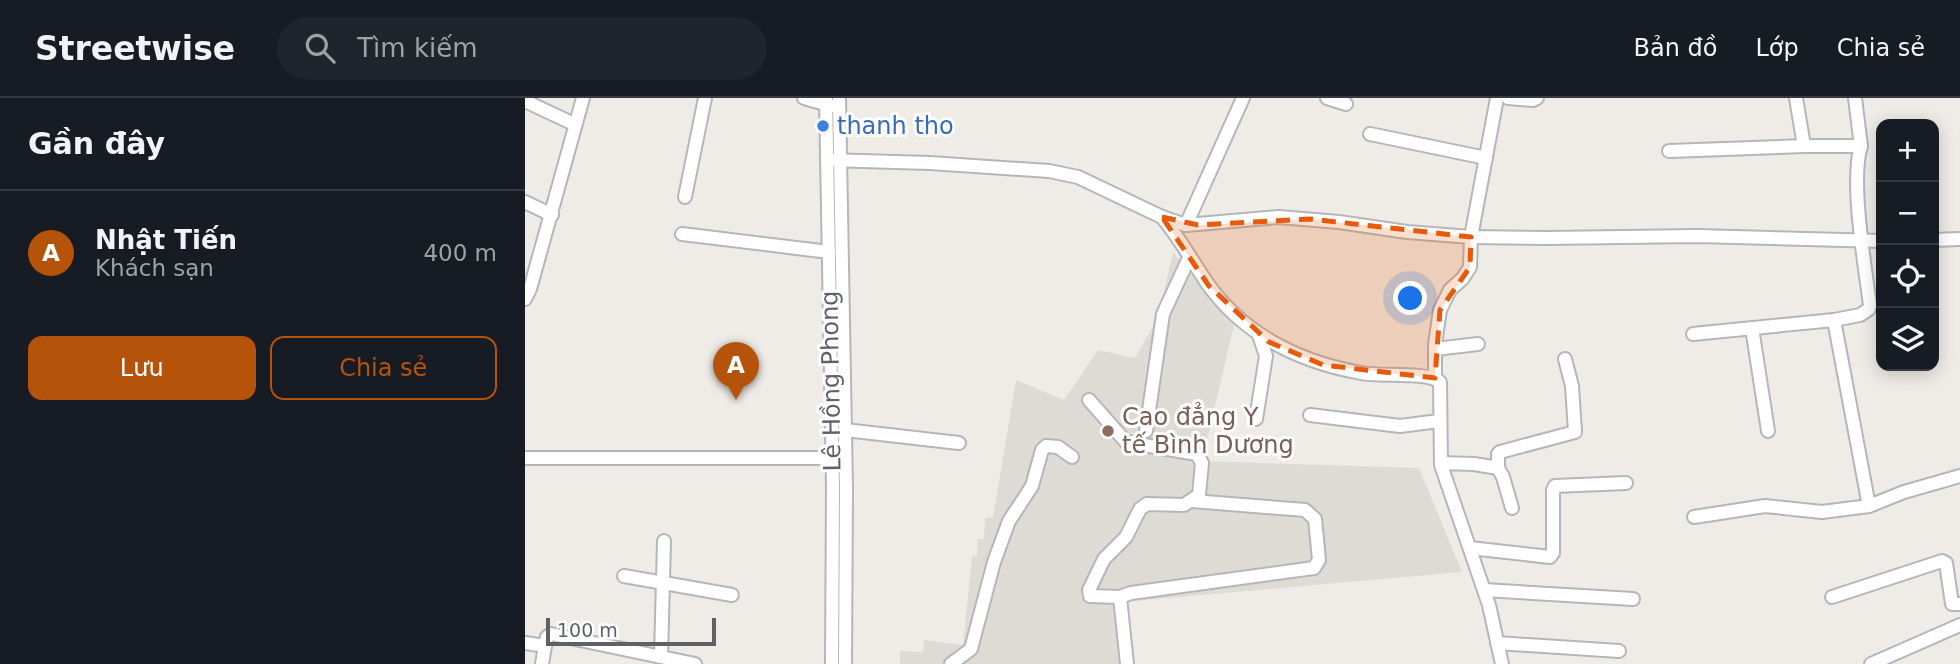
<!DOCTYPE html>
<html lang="vi">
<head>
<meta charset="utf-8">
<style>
  body { margin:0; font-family:"DejaVu Sans",sans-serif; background:#20242c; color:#f1f3f6 }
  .controls { position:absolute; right:21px; top:21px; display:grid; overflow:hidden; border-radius:14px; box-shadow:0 4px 18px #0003 }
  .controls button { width:63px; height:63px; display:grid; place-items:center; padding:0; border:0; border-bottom:2px solid #363941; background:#171b24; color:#f1f3f6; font:35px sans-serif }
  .scale { position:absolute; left:21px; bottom:18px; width:170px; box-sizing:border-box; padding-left:7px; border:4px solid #5e6265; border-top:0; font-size:19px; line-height:24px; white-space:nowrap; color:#5e6265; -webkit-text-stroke:5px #fff; paint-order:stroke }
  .you { position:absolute; left:886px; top:201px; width:24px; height:24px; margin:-18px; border:5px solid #fff; border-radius:50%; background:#1a73e8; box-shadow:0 0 0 10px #1a73e833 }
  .badge { display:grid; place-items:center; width:46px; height:46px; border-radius:50%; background:#b45309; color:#fff; font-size:23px; font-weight:700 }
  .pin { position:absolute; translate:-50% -58px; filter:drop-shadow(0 2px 4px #0008) }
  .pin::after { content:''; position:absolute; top:37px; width:24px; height:21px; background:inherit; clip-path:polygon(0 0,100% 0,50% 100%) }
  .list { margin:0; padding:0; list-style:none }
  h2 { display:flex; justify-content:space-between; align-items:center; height:91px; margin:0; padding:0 28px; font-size:30px }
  h2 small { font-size:23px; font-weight:400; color:#9ea1a6 }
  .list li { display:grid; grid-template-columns:46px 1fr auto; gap:21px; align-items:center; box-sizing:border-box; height:126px; padding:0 28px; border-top:2px solid #363941 }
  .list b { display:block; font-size:26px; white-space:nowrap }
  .list p { margin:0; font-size:23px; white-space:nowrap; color:#9ea1a6 }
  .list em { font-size:23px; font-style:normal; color:#9ea1a6 }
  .actions { display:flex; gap:14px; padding:21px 28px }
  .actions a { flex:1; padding:16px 0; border:2px solid #b45309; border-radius:14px; text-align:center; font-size:24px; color:#b45309 }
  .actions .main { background:#b45309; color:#fff }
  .icon { flex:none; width:38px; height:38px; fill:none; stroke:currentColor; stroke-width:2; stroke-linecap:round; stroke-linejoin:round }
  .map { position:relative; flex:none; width:1435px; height:566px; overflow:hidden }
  header { display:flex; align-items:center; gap:42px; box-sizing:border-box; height:98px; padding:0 35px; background:#171b24; border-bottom:2px solid #363941 }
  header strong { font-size:33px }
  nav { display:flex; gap:38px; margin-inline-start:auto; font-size:24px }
  .search { width:490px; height:63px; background:#20242c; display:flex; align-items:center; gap:18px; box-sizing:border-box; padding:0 24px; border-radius:38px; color:#9ea1a6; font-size:26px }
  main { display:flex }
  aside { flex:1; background:#171b24 }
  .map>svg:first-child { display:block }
  .education { fill:#dedbd5 }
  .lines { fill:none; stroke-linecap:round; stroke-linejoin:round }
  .minor-casing { stroke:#b4b7ba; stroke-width:16 }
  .minor { stroke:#fff; stroke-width:12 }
  .marked { fill:#e8590c; fill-opacity:0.2; stroke:#e8590c; stroke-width:5; stroke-dasharray:14 9; stroke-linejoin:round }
  .shop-dot { fill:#3f7fe0; stroke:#fff; stroke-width:2.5 }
  .education-dot { fill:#8d6e63; stroke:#fff; stroke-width:2.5 }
  .labels { text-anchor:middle; stroke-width:6; stroke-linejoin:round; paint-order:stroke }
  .shop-label { font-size:24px; fill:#366cbe; stroke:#fff; text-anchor:start }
  .street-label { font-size:24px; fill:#5e6265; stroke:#fff }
  .education-label { font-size:24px; fill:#785e54; stroke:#fff; text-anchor:start }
</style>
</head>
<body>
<header>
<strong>Streetwise</strong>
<div class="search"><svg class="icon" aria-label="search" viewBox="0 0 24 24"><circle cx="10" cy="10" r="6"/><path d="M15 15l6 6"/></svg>Tìm kiếm</div>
<nav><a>Bản đồ</a><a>Lớp</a><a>Chia sẻ</a></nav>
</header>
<main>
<aside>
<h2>Gần đây<small></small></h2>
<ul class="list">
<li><span class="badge">A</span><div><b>Nhật Tiến</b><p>Khách sạn</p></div><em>400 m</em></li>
</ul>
<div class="actions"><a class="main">Lưu</a><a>Chia sẻ</a></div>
</aside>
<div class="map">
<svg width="1435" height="566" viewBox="0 0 1435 566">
  <rect width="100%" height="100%" fill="#efece7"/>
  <polygon class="education" points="648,154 689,205 710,223 677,363 894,370 937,474 599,504 605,566 375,566 375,553 398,554 399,542 438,547 447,457 452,458 453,441 459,441 460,420 468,419 491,282 539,302 573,252 610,260 633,220"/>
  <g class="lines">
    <g class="minor-casing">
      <g id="minor">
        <polyline points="279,0 307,8"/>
        <polyline points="301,0 308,390 307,566"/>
        <polyline points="314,0 321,391 320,566"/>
        <polyline points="802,0 821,6"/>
        <polyline points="983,0 1008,2 1012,0"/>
        <path d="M 1271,0 L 1279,48 L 1336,48 C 1325,82 1340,169 1345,207 L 1344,211 L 1335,217 L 1309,222 L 1344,408 L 1379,394 L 1435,378"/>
        <polyline points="1330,0 1336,48"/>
        <polyline points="0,3 49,26"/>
        <polyline points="845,36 961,60"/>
        <polyline points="1144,53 1279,48"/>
        <polyline points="302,62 405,65 524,73 553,79 637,119 661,127 754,119 814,124 882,134 946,139 1023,140 1173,138 1356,143"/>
        <polyline points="160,99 180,0"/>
        <polyline points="0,104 27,117"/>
        <path d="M 637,119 C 654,139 667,163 682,185 C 719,237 775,264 836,275 C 856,279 901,273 915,284 L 916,367 L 964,507 L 977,566"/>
        <polyline points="661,127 718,0"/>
        <polyline points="157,136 304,154"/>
        <polyline points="1409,142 1435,141"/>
        <polyline points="0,201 5,191 58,0"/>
        <polyline points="1227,230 1243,333"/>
        <polyline points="1168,236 1309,222"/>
        <polyline points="910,251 953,246"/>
        <polyline points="910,280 910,246 915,212 925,192 938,180 945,169 946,139 972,0"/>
        <polyline points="564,302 601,344 672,356 677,365 674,397 659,407 622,406 615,411 601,439 579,461 564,492 565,498 595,499"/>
        <polyline points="785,317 875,328 914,323"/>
        <polyline points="731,321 741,258 734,237"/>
        <polyline points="320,332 434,345"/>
        <polyline points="621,333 638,216 664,160"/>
        <polyline points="0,360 315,360"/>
        <polyline points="916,365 949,366 973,370 978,379 987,410"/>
        <polyline points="973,370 973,356 975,354 1050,334 1047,288 1040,261"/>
        <polyline points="1169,419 1240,408 1297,414 1344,408"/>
        <polyline points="945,450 1025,459 1028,455 1028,392 1030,388 1101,385"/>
        <polyline points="99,478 207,497"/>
        <polyline points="959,492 1108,501"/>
        <polyline points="1307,499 1417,463 1421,465 1427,506 1435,506"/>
        <polyline points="0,545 20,548 17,566"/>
        <polyline points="972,545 1094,553"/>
        <polyline points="20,548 22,539 26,536 170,566"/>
        <polyline points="136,559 139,443"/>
        <polyline points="426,566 446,551 469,464 484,423 507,388 517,352 521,348 533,349 547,359"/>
        <polyline points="602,566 595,499 606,495 789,470 794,462 790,421 780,412 667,403"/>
        <polyline points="1346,566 1435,527"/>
      </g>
    </g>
    <use href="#minor" class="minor"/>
  </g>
  <path class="marked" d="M 637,119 L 673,127 L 785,121 L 946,139 L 945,169 L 915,212 L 910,280 L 798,267 L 744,244 L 684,188 Z"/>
  <circle class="shop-dot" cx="298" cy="28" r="7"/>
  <circle class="education-dot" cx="583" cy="333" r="7"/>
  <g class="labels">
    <g class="shop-label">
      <text x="312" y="36">thanh tho</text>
    </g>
    <g class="street-label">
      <text transform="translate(306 283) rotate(-91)" y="8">Lê Hồng Phong</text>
    </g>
    <g class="education-label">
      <text x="597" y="327">Cao đẳng Y<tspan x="597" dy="28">tế Bình Dương</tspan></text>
    </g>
  </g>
</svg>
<div class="controls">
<button>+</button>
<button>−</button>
<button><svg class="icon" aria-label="locate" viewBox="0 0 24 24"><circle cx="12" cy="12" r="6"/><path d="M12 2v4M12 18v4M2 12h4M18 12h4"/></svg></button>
<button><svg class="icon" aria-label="layers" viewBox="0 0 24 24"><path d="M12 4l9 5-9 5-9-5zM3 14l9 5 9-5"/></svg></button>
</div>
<div class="scale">100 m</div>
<div class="you"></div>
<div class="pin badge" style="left:211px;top:302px">A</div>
</div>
</main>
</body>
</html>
